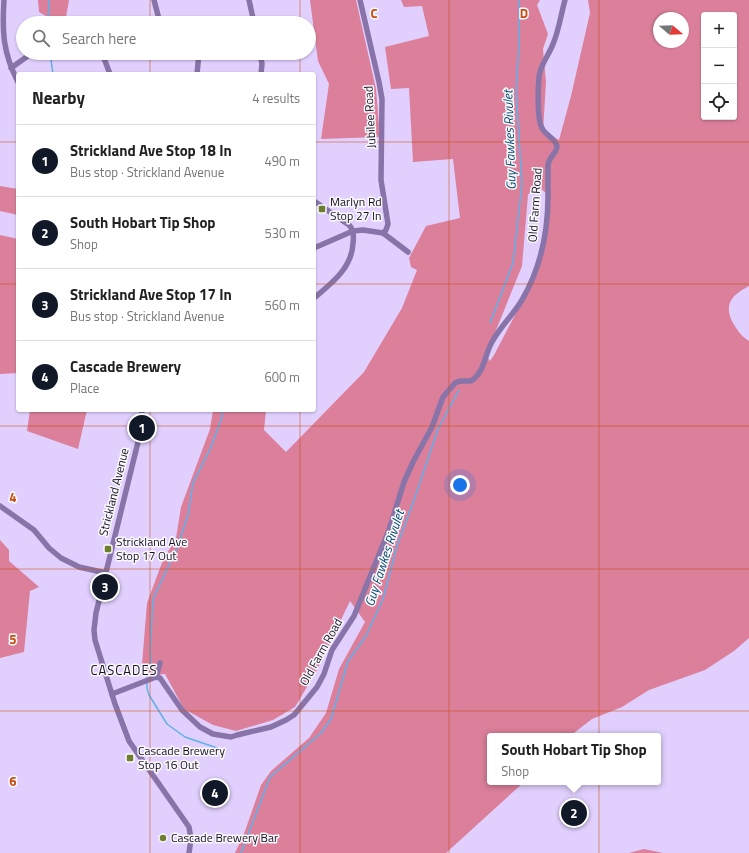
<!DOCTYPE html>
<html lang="en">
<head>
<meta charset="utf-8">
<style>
  body { margin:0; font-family:"Titillium Web",sans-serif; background:#f6f6f6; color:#222 }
  .controls { position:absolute; right:12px; top:12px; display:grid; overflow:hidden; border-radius:4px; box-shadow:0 1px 3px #0004 }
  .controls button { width:36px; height:36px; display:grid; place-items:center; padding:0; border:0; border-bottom:1px solid #e0e0e0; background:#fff; color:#222; font:20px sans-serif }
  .compass { position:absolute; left:653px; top:12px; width:36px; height:36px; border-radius:50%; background:#fff; box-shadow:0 1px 3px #0004; rotate:109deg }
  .you { position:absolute; left:460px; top:485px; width:14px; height:14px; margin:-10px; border:3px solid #fff; border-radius:50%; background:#1a73e8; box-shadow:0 0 0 6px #1a73e833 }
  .badge { display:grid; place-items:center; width:26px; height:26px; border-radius:50%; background:#111827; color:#fff; font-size:13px; font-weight:700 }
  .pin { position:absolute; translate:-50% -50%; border:2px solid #fff; box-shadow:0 1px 4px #0006 }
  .popup { position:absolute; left:487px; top:733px; width:174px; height:52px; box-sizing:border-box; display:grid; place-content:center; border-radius:4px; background:#fff; filter:drop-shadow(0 1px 3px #0005); font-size:13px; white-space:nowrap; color:#767676 }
  .popup b { font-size:15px; color:#222 }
  .popup::after { content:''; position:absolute; left:50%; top:100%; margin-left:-8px; border:8px solid transparent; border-top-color:#fff }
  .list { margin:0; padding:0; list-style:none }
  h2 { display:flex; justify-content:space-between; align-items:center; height:52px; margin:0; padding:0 16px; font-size:17px }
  h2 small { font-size:13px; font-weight:400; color:#767676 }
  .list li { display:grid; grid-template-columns:26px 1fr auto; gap:12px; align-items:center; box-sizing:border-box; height:72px; padding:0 16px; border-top:1px solid #e0e0e0 }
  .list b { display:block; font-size:15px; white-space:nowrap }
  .list p { margin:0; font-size:13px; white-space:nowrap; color:#767676 }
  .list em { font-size:13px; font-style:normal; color:#767676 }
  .icon { flex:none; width:22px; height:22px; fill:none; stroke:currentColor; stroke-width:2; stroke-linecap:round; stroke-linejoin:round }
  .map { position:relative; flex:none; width:749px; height:853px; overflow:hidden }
  .search { position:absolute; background:#fff; box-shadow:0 1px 3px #0004; left:16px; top:16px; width:300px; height:44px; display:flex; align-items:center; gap:10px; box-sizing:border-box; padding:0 14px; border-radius:22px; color:#767676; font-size:15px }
  .panel { position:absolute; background:#fff; box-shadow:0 1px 3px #0004; left:16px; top:72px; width:300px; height:340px; border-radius:4px }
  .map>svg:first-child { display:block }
  .forest { fill:#db7f9a; fill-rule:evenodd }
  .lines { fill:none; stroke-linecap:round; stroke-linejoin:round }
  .stream { stroke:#5fb1ec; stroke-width:1.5 }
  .minor { stroke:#8874a8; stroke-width:5.5 }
  .grid { fill:none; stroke:#c84e0f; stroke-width:1; stroke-opacity:0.55 }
  .poi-dot { fill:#6c7f2f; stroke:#fbf9fe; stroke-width:1.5 }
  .labels { text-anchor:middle; stroke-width:3; stroke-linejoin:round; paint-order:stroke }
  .street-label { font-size:12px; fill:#161020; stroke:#fbf9fe }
  .poi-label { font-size:12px; fill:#161020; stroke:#fbf9fe; text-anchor:start }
  .water-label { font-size:13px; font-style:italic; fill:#02476d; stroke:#fbf9fe }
  .neighbourhood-label { font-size:13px; letter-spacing:1px; fill:#161020; stroke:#fbf9fe }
  .grid-label { font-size:13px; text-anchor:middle; font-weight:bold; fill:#c84e0f; stroke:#fbf9fe; stroke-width:3; stroke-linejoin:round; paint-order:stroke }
</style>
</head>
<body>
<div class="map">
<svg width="749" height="853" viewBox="0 0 749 853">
  <rect width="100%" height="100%" fill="#e1d0fe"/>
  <g class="forest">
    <polygon points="38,0 69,0 65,23 58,23 39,12"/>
    <polygon points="310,0 356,0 376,89 380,137 321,139 329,84 318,61"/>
    <path d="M 401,0 L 540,0 L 537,5 L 548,34 L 543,49 L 546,82 L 543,131 L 559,140 L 571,96 L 590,13 L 588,0 L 749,0 L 749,286 C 732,295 723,304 733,323 C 738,331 741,336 749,341 L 749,638 L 734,651 L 705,670 L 649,690 L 622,707 L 592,719 L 570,736 L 490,736 L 490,782 L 524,782 L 446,853 L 235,853 L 245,831 L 261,785 L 271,771 L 309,738 L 326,713 L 339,669 L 365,622 L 350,601 L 317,670 L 295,707 L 273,720 L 236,731 L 213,725 L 184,709 L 165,674 L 141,676 L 147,603 L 163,560 L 176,538 L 181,507 L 210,429 L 213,410 L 266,410 L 264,430 L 286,452 L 364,372 L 402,308 L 417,270 L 411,267 L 409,258 L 426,226 L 460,218 L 453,159 L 413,162 L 409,88 L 391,89 L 385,47 L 429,36 L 422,6 L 404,7 ZM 704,15 L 734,15 L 734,117 L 704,117 ZM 659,18 L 683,18 L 683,42 L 659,42 ZM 533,188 L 540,188 L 546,193 L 547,227 L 536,275 L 494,355 L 490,361 L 486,355 L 522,266 L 528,195 Z"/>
    <polygon points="0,186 18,189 18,215 0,211"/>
    <polygon points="0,235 18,239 18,373 0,374"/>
    <polygon points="30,410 87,410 78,449 27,431"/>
    <polygon points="0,540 9,550 9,561 39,587 30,591 24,652 0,658"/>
    <polygon points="644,849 663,853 629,853"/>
  </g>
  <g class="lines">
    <g class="stream">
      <polyline points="48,23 49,0"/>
      <polyline points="50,53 53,74"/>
      <polyline points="490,323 513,263 522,184 516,91 519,44 519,0"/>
      <polyline points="222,410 222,417 211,447 193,483 188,515 177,548 153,599 150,651 151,660 147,673 147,688 149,695 167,724 185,737 223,750"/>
      <polyline points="241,853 270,777 321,733 331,719 348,661 366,636 383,599 397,546 414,500 438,429 459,390"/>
    </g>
    <g class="minor">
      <path d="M 4,0 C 2,32 3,53 18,82"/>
      <polyline points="154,0 160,23"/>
      <polyline points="249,0 254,23"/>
      <polyline points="360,0 379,82 382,99 381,180 388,224 386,230 383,233 408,252"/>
      <polyline points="78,53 91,55 99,53"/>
      <polyline points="102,53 110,74"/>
      <polyline points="260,53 262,64 261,74"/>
      <polyline points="11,68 32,53"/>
      <polyline points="197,74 199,53"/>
      <path d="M 314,201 L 349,225 C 354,230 354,236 353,243 C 352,268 332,283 314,298"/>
      <polyline points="314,248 353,231 363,230 383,233"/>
      <polyline points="142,410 140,434 96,613 94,630 95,640 115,704 129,741 189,827 191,839 189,853"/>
      <polyline points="0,506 34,530 49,548 61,558 79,567 106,573"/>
      <polyline points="156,677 160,663"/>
      <path d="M 112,694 L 156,677 L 160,678 L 182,710 L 200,727 L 213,734 L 231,737 L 237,735 L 271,727 L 286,720 L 294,715 L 308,698 L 317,687 L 324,674 L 332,650 L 354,616 L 389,530 L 404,482 L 413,462 L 432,427 L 443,397 L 455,383 L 460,381 L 471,381 C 485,372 484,356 492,342 C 500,327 513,315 522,300 C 540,269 548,232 548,196 C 548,186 548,175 548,165 C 549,157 557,153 557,146 C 556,139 545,135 542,128 C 537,120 538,88 539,77 C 540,65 549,55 553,44 C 559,30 561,14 565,0"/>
    </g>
  </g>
  <path class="grid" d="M 150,0 L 150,23M 300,0 L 300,23M 449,0 L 449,853M 599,0 L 599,853M 150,53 L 150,74M 300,53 L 300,74M 0,142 L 18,142M 314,142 L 749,142M 0,284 L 18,284M 314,284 L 749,284M 150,410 L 150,853M 300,410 L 300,853M 0,426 L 749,426M 0,569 L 749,569M 0,711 L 749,711"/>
  <g class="poi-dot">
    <rect x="318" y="205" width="8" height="8" rx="2"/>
    <rect x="104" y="545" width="8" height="8" rx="2"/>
    <rect x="126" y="754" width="8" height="8" rx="2"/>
    <circle cx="163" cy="838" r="4"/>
  </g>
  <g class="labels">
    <g class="street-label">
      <text transform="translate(370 117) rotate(-93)" y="4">Jubilee Road</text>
      <text transform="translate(535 205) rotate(-86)" y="4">Old Farm Road</text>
      <text transform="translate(114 492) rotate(-76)" y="4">Strickland Avenue</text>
      <text transform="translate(321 652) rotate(-61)" y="4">Old Farm Road</text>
    </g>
    <g class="poi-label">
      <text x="330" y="206">Marlyn Rd<tspan x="330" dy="14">Stop 27 In</tspan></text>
      <text x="116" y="546">Strickland Ave<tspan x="116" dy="14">Stop 17 Out</tspan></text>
      <text x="138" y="755">Cascade Brewery<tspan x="138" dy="14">Stop 16 Out</tspan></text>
      <text x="171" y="842">Cascade Brewery Bar</text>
    </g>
    <g class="water-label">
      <text transform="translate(509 140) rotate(-92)" y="5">Guy Fawkes Rivulet</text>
      <text transform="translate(384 558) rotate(-72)" y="5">Guy Fawkes Rivulet</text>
    </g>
    <g class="neighbourhood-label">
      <text x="124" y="675">CASCADES</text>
    </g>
  </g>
  <g class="grid-label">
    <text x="374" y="18">C</text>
    <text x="524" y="18">D</text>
    <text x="13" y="502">4</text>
    <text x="13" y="644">5</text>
    <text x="13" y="786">6</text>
  </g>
</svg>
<div class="controls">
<button>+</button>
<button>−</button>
<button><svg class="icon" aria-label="locate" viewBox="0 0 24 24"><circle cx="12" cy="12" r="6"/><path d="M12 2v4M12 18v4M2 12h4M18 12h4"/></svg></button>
</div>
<svg class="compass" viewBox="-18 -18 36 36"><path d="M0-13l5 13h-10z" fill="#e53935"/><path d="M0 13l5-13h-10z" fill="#767676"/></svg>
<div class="you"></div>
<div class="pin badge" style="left:142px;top:428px">1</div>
<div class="pin badge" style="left:574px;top:813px">2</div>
<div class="popup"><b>South Hobart Tip Shop</b>Shop</div>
<div class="pin badge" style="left:105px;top:587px">3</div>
<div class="pin badge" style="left:215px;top:793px">4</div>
<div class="search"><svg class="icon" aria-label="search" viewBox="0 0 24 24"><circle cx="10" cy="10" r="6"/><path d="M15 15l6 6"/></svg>Search here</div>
<section class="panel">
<h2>Nearby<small>4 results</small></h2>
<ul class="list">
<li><span class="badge">1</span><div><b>Strickland Ave Stop 18 In</b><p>Bus stop · Strickland Avenue</p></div><em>490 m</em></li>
<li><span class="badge">2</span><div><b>South Hobart Tip Shop</b><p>Shop</p></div><em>530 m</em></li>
<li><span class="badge">3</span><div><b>Strickland Ave Stop 17 In</b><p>Bus stop · Strickland Avenue</p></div><em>560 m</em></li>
<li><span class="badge">4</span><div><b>Cascade Brewery</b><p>Place</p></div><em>600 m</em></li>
</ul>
</section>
</div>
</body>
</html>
